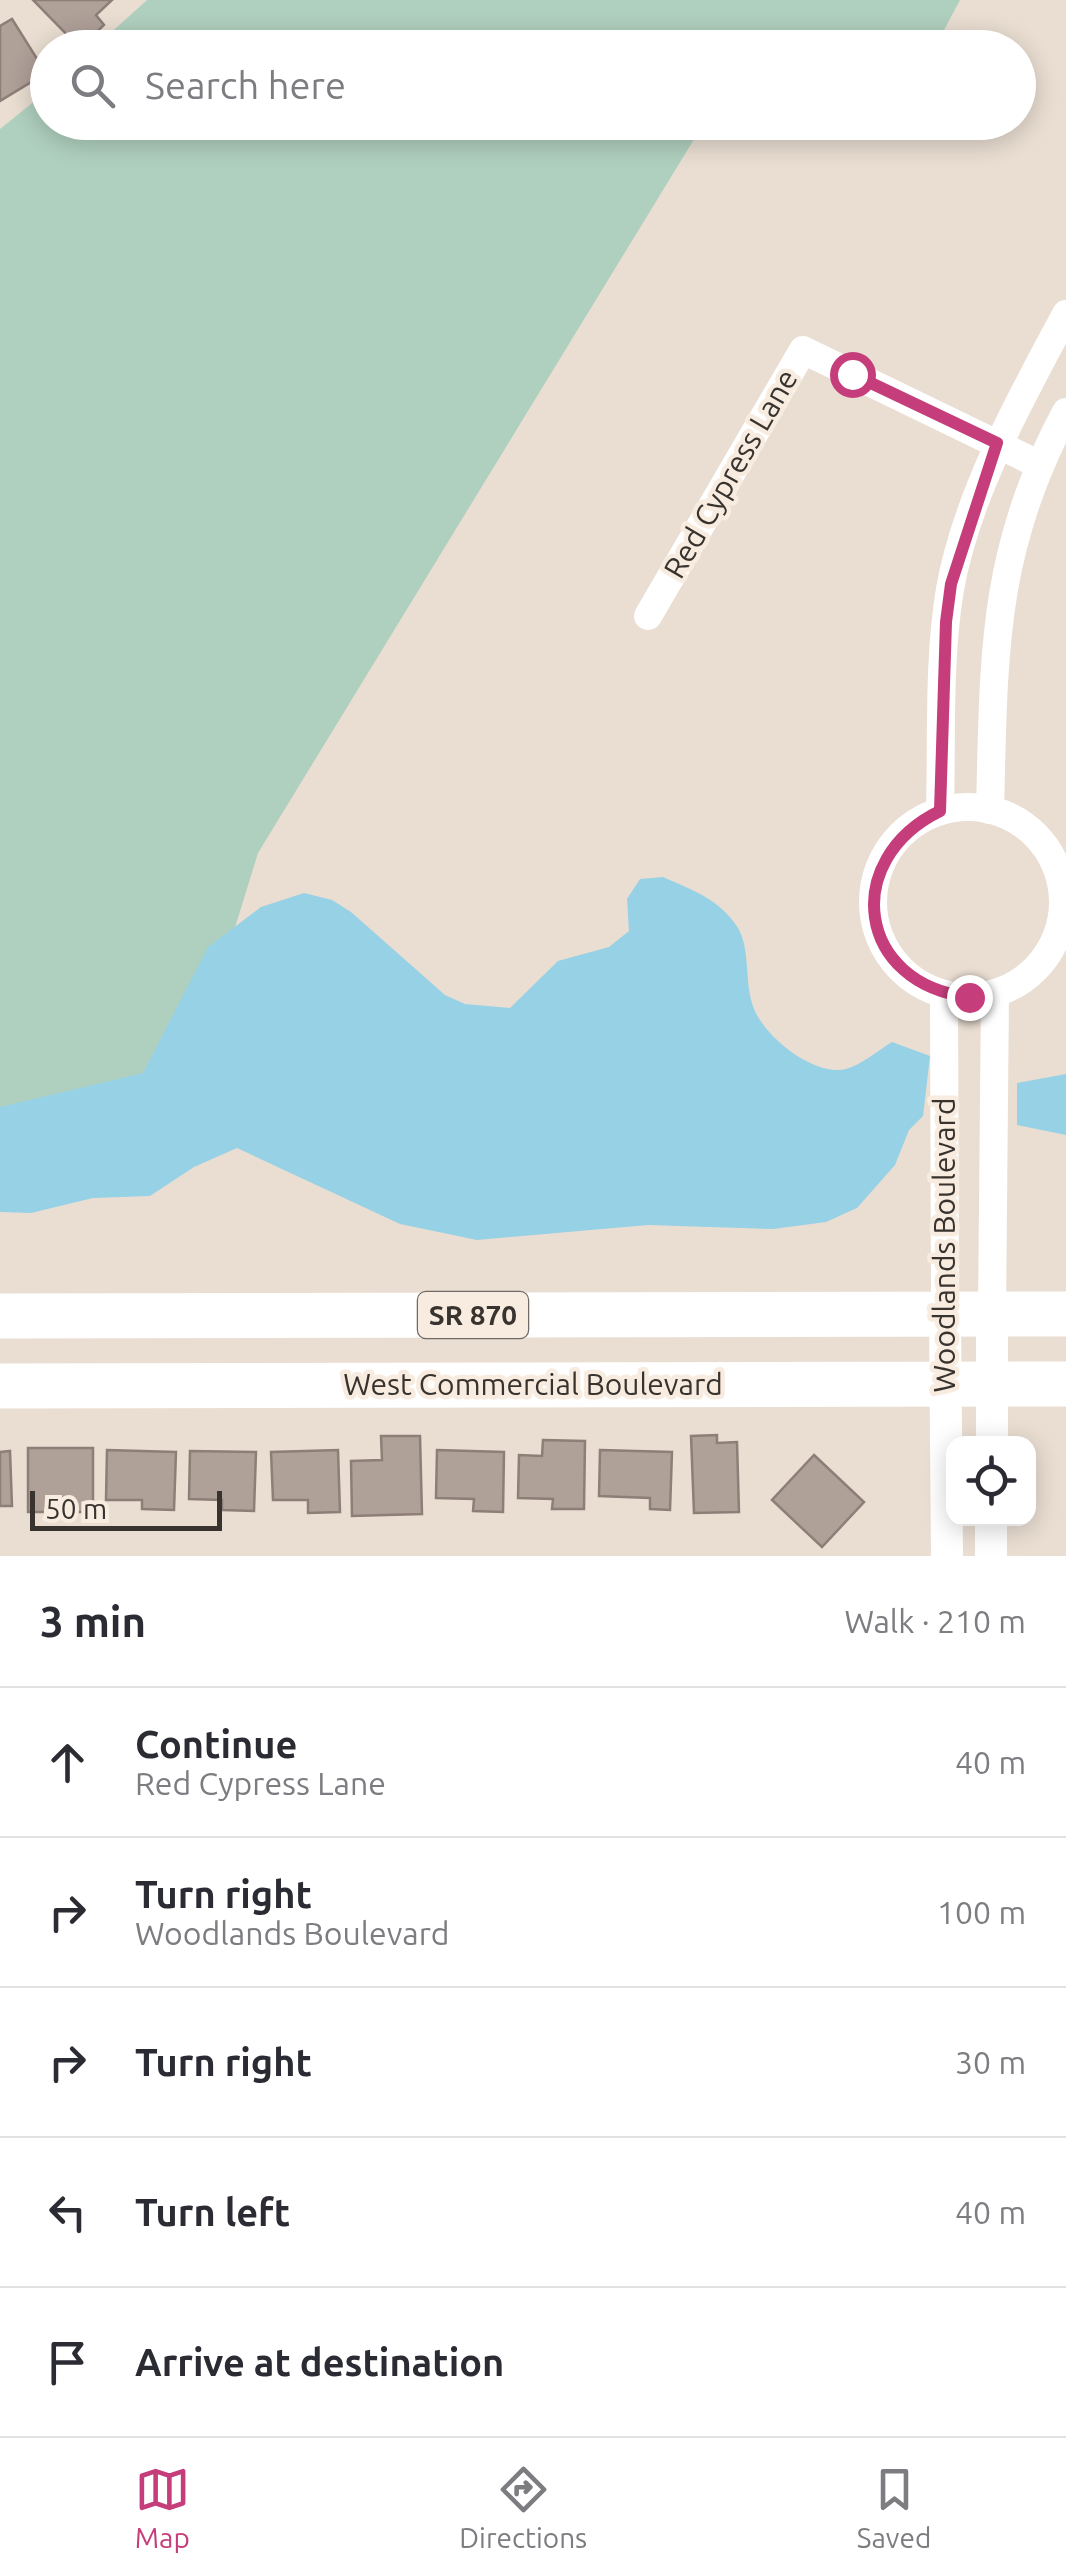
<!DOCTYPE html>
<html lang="en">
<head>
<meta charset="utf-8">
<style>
  body { margin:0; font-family:Ubuntu,sans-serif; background:#f2f2f3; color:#2b2b33 }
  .controls { position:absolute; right:30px; bottom:30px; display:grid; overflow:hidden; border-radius:20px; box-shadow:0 5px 25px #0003 }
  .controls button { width:90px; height:90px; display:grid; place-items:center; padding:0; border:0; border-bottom:2px solid #e1e1e2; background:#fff; color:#2b2b33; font:50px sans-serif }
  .scale { position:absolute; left:30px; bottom:25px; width:192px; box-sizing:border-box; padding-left:10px; border:5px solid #38332f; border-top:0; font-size:28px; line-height:35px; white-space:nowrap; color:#38332f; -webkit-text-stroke:8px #f7ecdf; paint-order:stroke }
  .stop { position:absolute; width:30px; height:30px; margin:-22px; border:8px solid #c53e7b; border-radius:50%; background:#fff }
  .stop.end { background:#c53e7b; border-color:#fff; box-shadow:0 2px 10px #0008 }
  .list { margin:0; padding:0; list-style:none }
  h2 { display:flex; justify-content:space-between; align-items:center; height:130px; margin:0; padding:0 40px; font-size:42px }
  h2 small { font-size:32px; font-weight:400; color:#7c7c81 }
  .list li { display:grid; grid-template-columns:65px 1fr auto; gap:30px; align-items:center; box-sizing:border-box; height:150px; padding:0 40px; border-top:2px solid #e1e1e2 }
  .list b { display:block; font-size:38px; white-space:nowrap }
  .list p { margin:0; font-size:32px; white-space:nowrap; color:#7c7c81 }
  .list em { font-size:32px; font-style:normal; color:#7c7c81 }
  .icon { flex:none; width:55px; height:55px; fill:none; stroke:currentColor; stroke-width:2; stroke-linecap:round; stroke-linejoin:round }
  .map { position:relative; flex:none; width:1066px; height:1556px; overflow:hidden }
  .search { position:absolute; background:#fff; box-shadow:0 5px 25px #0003; left:30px; right:30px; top:30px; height:110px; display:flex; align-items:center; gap:25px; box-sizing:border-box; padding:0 35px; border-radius:55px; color:#7c7c81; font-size:38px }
  .sheet { height:880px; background:#fff }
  nav { display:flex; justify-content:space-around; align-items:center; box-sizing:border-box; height:140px; border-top:2px solid #e1e1e2; background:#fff; font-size:28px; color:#7c7c81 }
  nav a { display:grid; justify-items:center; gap:5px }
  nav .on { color:#c53e7b }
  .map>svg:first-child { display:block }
  .green { fill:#b0d0bf }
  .water { fill:#96d1e5 }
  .building { fill:#afa098; stroke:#8d7e77; stroke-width:2.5 }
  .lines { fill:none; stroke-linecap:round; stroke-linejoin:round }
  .minor { stroke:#fff; stroke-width:28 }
  .tertiary { stroke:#fff; stroke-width:32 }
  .trunk { stroke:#fff; stroke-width:45 }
  .route { stroke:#c53e7b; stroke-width:12 }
  .labels { text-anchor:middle; stroke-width:9; stroke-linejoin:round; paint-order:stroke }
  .shield { fill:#f7ecdf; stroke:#716a64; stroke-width:2.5 }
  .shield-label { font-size:28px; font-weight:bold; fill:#38332f }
  .street-label { font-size:30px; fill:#38332f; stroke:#f7ecdf }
</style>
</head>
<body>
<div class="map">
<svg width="1066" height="1556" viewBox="0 0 1066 1556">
  <rect width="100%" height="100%" fill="#eaded2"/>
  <g class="green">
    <polygon points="147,0 960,0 935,47 95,47"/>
    <polygon points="47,91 48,122 704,123 258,853 187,1083 0,1173 0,129"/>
  </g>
  <g class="water">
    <path d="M 663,877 C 692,890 720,899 738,928 C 750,948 745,980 752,1003 C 760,1034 813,1077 846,1069 C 861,1065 879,1050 892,1042 L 930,1056 L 923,1116 L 909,1130 L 895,1165 L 857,1208 L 826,1222 L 773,1229 L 648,1225 L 477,1240 L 400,1224 L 237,1148 L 194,1167 L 150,1196 L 93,1198 L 31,1213 L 0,1212 L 0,1107 L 143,1073 L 208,947 L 261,907 L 304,893 L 332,900 L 351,912 L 445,995 L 465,1004 L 510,1008 L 558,961 L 609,947 L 629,931 L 627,899 L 640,879 Z"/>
    <polygon points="1066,1074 1066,1135 1017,1125 1017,1083"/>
  </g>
  <g class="building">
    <polygon points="33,0 112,0 96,15 104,25 80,48"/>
    <polygon points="12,19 46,73 0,101 0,26"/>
    <polygon points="717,1435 717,1443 737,1442 739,1512 694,1513 691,1436"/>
    <polygon points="381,1436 420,1436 422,1514 352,1516 351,1461 382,1460"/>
    <polygon points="543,1440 585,1441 584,1509 552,1509 553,1499 518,1498 519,1455 542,1456"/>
    <rect x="28" y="1448" width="65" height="64"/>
    <polygon points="107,1450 176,1452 174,1510 142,1509 142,1500 106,1500"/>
    <polygon points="338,1450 340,1512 308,1513 308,1500 273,1500 271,1452"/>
    <polygon points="437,1450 504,1452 503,1512 473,1511 474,1499 436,1498"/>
    <polygon points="600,1450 672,1452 670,1510 650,1509 650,1498 599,1496"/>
    <polygon points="10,1451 12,1506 0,1506 0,1452"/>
    <polygon points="190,1451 256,1452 254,1511 222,1510 222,1500 189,1499"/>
    <polygon points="814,1455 864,1502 822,1547 772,1500"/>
  </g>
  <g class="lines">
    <g class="minor">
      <polyline points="648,616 803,350 1038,464"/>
      <circle cx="968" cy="902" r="95"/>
      <path d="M 990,810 C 994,657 991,551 1066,412"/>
      <path d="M 940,811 C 942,738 938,661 950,589 C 967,494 1021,398 1066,314"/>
      <polyline points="944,994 945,1314"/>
      <polyline points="992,1314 995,993"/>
    </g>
    <g class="tertiary">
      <polyline points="945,1314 947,1556"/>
      <polyline points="992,1444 992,1314"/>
      <polyline points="991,1556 991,1519"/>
    </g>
    <g class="trunk">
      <polyline points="0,1316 1066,1314"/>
      <polyline points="0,1386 1066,1384"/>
    </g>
  </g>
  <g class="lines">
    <path class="route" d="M 852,374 L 997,443 L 951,584 L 946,622 L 940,811 C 840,860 857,984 969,997"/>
  </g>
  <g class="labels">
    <rect class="shield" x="418" y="1292" width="110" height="46" rx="8"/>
    <g class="shield-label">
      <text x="473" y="1325">SR 870</text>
    </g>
    <g class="street-label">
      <text transform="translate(731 474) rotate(-60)" y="10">Red Cypress Lane</text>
      <text transform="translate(945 1245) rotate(-90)" y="10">Woodlands Boulevard</text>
      <text x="533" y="1395">West Commercial Boulevard</text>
    </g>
  </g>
</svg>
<div class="controls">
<button><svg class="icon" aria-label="locate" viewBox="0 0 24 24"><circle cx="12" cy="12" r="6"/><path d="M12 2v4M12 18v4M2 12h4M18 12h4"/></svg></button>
</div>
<div class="scale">50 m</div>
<div class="stop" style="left:852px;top:374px"></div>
<div class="stop end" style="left:969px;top:997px"></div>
<div class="search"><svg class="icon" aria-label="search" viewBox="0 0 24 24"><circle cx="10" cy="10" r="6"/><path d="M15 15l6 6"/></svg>Search here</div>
</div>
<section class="sheet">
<h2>3 min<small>Walk · 210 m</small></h2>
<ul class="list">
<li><svg class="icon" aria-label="ahead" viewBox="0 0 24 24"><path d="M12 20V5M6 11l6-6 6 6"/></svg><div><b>Continue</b><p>Red Cypress Lane</p></div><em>40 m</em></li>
<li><svg class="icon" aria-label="right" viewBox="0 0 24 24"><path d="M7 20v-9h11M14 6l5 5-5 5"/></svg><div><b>Turn right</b><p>Woodlands Boulevard</p></div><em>100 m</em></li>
<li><svg class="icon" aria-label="right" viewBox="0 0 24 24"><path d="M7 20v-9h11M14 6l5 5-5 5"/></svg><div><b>Turn right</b></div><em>30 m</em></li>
<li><svg class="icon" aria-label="left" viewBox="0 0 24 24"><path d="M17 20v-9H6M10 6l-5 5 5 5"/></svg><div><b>Turn left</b></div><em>40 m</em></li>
<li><svg class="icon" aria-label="arrive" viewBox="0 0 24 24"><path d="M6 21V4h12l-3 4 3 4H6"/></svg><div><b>Arrive at destination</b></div></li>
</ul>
</section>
<nav>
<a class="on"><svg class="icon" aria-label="map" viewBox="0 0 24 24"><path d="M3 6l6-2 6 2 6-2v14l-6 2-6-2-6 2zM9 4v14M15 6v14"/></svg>Map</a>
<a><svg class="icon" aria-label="directions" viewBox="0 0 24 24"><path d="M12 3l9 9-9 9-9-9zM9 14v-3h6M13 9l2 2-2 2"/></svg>Directions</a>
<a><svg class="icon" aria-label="saved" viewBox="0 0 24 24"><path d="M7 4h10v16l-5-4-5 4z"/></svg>Saved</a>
</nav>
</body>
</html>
